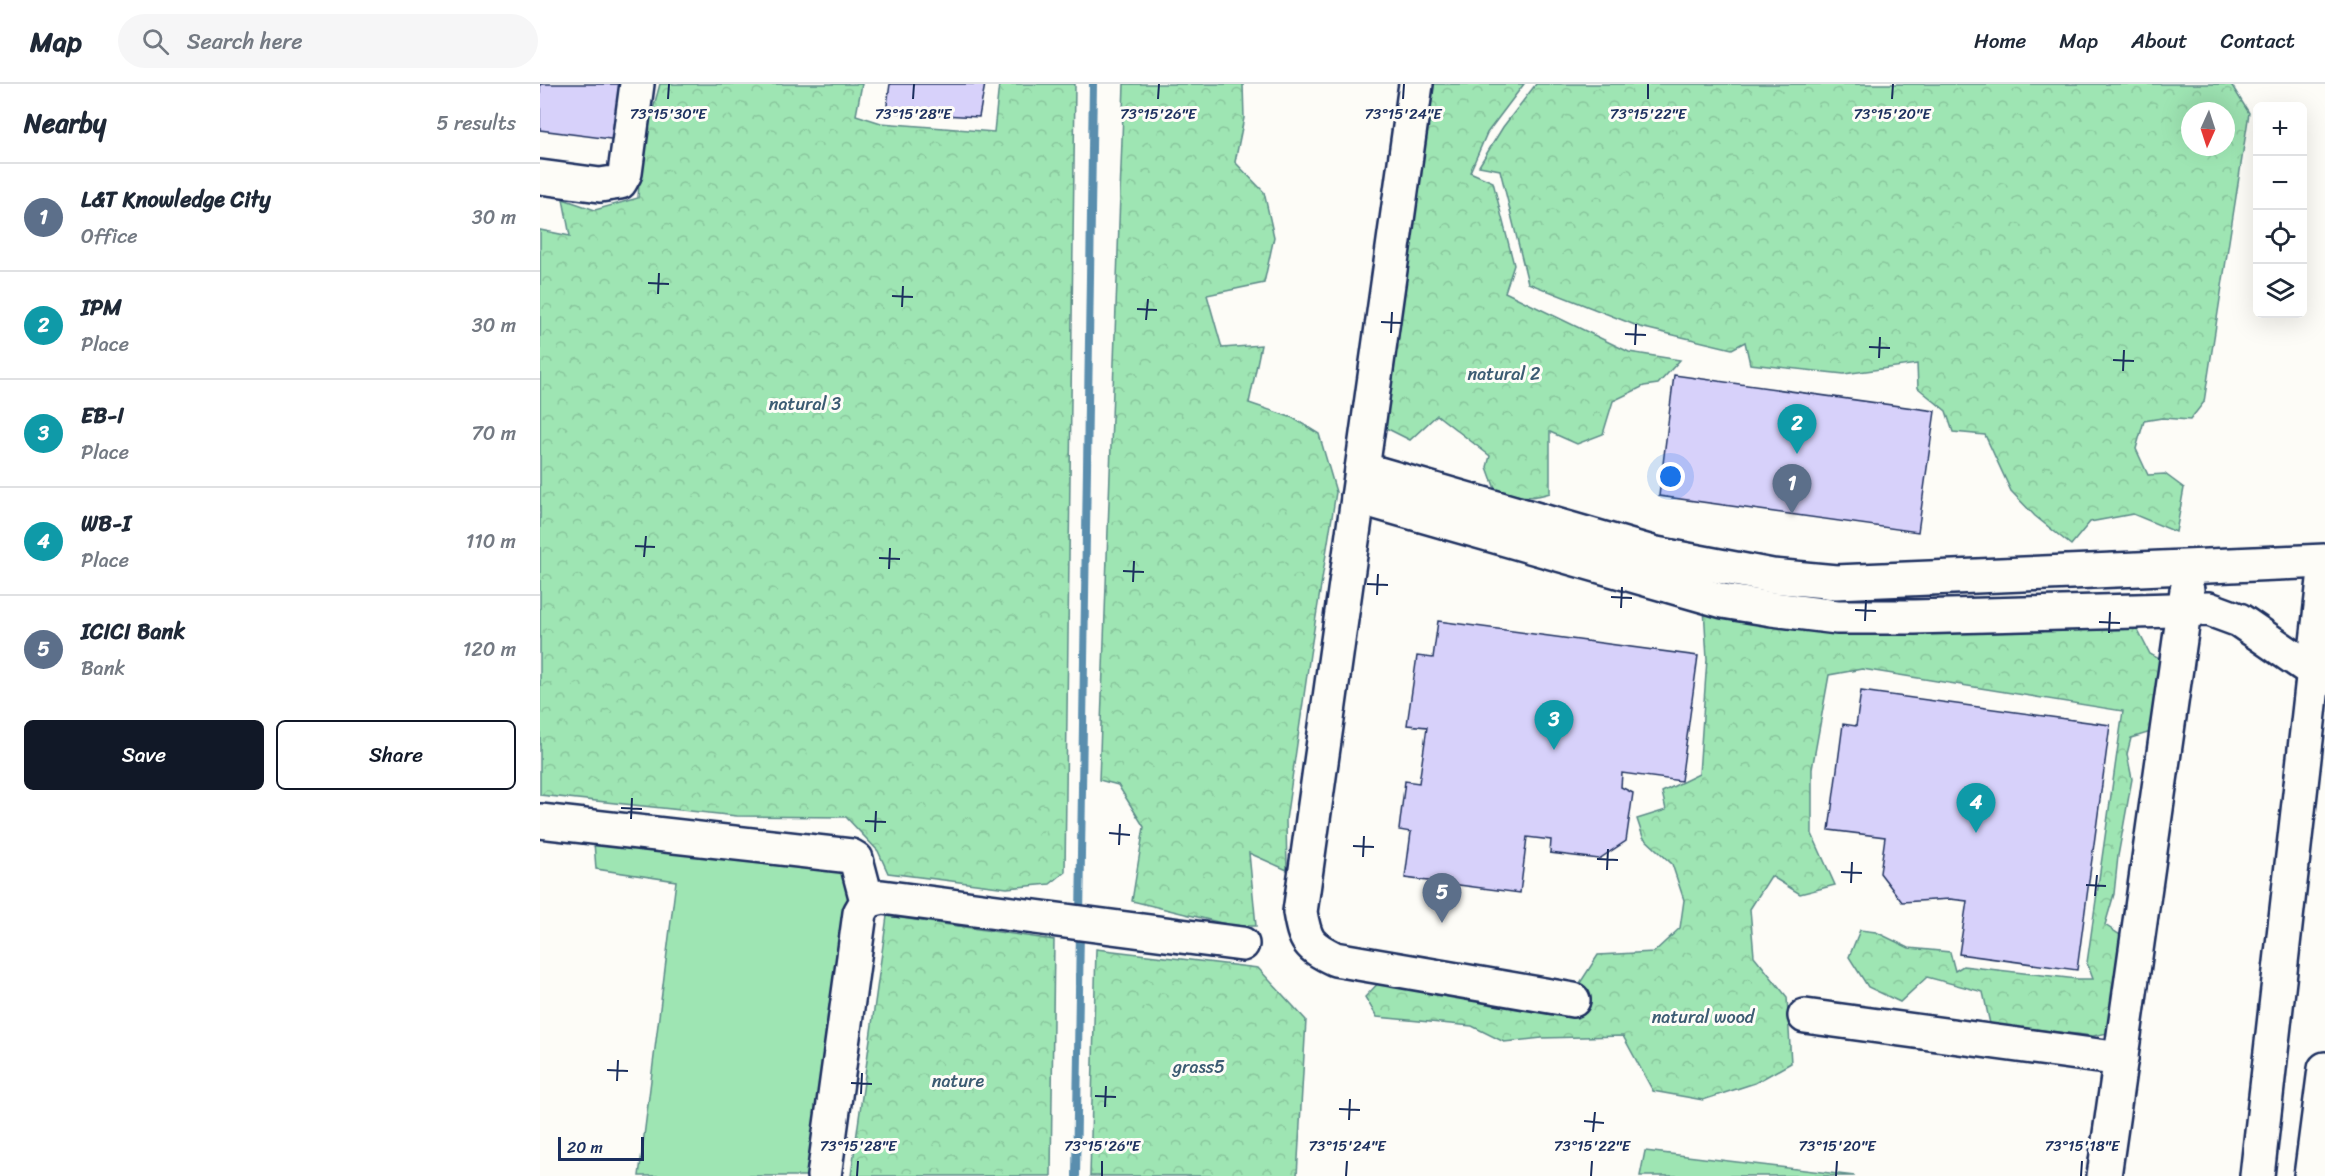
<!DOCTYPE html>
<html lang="en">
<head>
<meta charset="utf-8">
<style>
  body { margin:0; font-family:Sriracha,sans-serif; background:#f6f6f7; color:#1f2937 }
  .controls { position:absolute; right:18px; top:18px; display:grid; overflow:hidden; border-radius:9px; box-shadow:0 6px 24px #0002 }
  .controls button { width:54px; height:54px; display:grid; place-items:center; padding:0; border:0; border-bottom:2px solid #e0e1e3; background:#fff; color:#1f2937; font:30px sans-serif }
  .compass { position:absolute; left:1641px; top:18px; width:54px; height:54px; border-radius:50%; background:#fff; box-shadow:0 6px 24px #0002; rotate:183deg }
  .scale { position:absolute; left:18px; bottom:15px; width:86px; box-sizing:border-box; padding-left:6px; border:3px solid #1b2f5e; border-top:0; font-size:16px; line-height:21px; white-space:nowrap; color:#1b2f5e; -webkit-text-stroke:4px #fdfcf7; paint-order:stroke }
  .you { position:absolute; left:1131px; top:393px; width:21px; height:21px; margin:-15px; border:4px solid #fff; border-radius:50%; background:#1a73e8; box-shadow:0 0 0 9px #1a73e833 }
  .badge { display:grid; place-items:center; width:39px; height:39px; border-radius:50%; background:#111827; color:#fff; font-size:20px; font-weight:700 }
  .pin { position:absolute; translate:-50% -50px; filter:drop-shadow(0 2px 3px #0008) }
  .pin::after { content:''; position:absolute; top:32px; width:21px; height:18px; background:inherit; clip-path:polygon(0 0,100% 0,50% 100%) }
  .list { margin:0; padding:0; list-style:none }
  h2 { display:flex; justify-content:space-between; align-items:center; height:78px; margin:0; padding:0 24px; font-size:26px }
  h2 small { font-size:20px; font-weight:400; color:#747a83 }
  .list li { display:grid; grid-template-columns:39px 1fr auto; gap:18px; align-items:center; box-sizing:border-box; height:108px; padding:0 24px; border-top:2px solid #e0e1e3 }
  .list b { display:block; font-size:22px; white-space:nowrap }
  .list p { margin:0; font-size:20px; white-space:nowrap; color:#747a83 }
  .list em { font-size:20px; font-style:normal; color:#747a83 }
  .actions { display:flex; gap:12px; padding:18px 24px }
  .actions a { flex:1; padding:14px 0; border:2px solid #111827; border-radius:9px; text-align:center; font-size:21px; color:#111827 }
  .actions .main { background:#111827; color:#fff }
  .icon { flex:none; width:33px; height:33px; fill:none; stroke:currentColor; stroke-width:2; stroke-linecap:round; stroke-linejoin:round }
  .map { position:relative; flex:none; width:1785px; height:1092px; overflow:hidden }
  header { display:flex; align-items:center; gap:36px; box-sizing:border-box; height:84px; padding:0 30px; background:#fff; border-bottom:2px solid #e0e1e3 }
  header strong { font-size:28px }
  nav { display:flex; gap:33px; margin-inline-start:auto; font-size:21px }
  .search { width:420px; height:54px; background:#f6f6f7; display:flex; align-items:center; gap:15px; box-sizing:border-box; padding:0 21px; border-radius:33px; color:#747a83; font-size:22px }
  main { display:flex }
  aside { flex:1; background:#fff }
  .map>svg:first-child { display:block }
  .grass { fill:#9ee5b3; stroke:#5c8a88; stroke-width:1.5 }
  .forest { fill:url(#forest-crowns); stroke:#5c8a88; stroke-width:1.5; fill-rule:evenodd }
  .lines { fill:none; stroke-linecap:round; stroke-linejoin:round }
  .stream { stroke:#5a8eae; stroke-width:8 }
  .building { fill:#d7d1fa; stroke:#1b2f5e; stroke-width:1.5 }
  .minor-casing { stroke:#1b2f5e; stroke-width:38 }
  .highway-casing { stroke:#1b2f5e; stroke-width:38 }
  .minor { stroke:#fdfcf7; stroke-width:33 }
  .highway { stroke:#fdfcf7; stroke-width:33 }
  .ticks { fill:none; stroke:#1b2f5e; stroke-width:2 }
  .labels { text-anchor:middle; stroke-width:6; stroke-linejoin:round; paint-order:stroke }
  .park-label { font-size:18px; fill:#3c5c73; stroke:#fdfcf7 }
  .ticks-label { font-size:15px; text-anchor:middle; fill:#1b2f5e; stroke:#fdfcf7; stroke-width:6; stroke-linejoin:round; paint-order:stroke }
</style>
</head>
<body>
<header>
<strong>Map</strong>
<div class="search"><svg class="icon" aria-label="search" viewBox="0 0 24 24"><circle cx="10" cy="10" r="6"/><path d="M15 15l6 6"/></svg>Search here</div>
<nav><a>Home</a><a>Map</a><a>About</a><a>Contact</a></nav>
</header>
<main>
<aside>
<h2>Nearby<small>5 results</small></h2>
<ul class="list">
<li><span class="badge" style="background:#5c6f8a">1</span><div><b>L&amp;T Knowledge City</b><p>Office</p></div><em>30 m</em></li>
<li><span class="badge" style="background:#0f9aa8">2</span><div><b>IPM</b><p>Place</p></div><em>30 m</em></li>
<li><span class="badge" style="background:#0f9aa8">3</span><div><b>EB-I</b><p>Place</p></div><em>70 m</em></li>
<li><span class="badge" style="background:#0f9aa8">4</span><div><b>WB-I</b><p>Place</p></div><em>110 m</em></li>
<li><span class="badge" style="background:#5c6f8a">5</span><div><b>ICICI Bank</b><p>Bank</p></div><em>120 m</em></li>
</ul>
<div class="actions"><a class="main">Save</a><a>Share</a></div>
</aside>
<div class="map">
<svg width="1785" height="1092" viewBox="0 0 1785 1092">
  <defs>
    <pattern id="forest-crowns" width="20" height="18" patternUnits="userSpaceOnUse" patternTransform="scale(1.5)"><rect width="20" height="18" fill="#9ee5b3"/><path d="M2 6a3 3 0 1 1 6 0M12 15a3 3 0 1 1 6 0" fill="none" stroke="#88c59c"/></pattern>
  </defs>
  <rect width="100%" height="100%" fill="#fdfcf7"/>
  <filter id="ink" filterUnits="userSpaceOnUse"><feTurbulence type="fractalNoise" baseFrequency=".0167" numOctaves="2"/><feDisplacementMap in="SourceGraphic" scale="12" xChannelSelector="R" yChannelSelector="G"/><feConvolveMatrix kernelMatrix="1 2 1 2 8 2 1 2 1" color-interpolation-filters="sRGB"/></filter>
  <g filter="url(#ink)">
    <g class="grass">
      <polygon points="54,758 312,786 269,1092 99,1092 136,797 56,785"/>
      <polygon points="1105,1067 1315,1092 1100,1092"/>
    </g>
    <g class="forest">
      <polygon points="120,0 322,0 316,31 341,39 454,48 459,0 535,0 525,788 510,800 467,804 348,789 338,767 306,733 197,732 0,711 0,146 30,152 23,115 55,126 98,114 101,69"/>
      <polygon points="584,0 703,0 704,34 695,78 724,108 734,153 724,199 667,211 682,264 721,261 709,319 753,334 779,350 796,408 770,570 746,736 747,786 709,769 716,842 694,842 592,817 604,743 578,701 559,696"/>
      <path d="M 885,0 L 984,0 L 947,49 L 930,88 L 953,98 L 974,181 L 965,208 L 1089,268 L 1140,276 L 1118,300 L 1104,302 L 1073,317 L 1063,350 L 1037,360 L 1010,348 L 1010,409 C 989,416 975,412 955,405 L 947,383 L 950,372 L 897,331 L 870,356 L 836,339 Z"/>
      <path d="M 996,0 L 1691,0 L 1709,29 L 1664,318 L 1650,336 L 1622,334 L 1604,337 L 1596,365 L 1608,391 L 1625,390 L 1644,404 L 1636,448 L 1593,430 L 1550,438 L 1531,461 L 1495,432 L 1471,407 L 1445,351 L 1413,348 L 1406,327 L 1378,304 L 1377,280 L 1304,290 L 1210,280 L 1205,258 L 1192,265 L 1100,243 L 988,199 L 960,86 L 939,82 L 963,43 ZM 1650,27 L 1686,27 L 1686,63 L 1650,63 Z"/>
      <polygon points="1164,524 1592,535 1610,570 1628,580 1621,645 1591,654 1587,670 1592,695 1578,772 1574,810 1565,841 1580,851 1573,948 1553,952 1450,940 1443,908 1387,893 1360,918 1328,903 1309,873 1320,846 1336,848 1369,864 1410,868 1415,887 1423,882 1537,895 1553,895 1547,879 1583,627 1322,585 1289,591 1272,685 1272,750 1295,801 1260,810 1231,792 1210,825 1214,872 1247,913 1251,979 1215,999 1163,1016 1113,1007 1083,952 1002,954 964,958 932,942 837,933 825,913 845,892 1045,911 1040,899 1058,871 1114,868 1140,844 1144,816 1132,780 1103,753 1097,735 1126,726 1122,708 1159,690 1167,575"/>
      <polygon points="347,832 514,856 511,1092 311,1092"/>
      <polygon points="556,865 718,884 766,936 757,1092 550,1092"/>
    </g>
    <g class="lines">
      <g class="stream">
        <polyline points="540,834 553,0"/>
        <polyline points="536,1092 540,846"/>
      </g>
    </g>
    <g class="building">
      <polygon points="0,0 86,0 78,56 0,46"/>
      <polygon points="350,0 445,0 439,33 346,28"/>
      <polygon points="1134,291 1395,327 1378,448 1119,412"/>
      <polygon points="898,537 1158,572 1141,697 1082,689 1081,703 1093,709 1086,757 1059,775 1010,769 1011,756 987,753 980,809 865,794 871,748 859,746 865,697 879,699 887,643 867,641 877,572 893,574"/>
      <polygon points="1321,607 1570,641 1537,886 1419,870 1427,817 1410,815 1362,818 1340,789 1345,753 1289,746 1303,640 1316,642"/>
    </g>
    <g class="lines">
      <g class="minor-casing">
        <g id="minor">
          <path d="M 876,0 L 760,828 C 765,857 768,862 795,875 L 1033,916"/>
          <polyline points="0,93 60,101 80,98 85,89 97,0"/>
          <polyline points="822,385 1116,470 1232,492 1296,498 1785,477"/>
          <polyline points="818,413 1183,517 1232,525 1297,533 1374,533 1669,525 1699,536 1773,587"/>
          <polyline points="0,737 311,772 316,775 327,817 320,829 284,1092"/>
          <polyline points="327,817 342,813 702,860"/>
          <polyline points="1265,932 1581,975"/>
          <polyline points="1564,1092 1647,506"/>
          <polyline points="1717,1092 1785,487"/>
        </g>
      </g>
      <g class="highway-casing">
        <polyline id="highway" points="1771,1092 1785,985"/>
      </g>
      <use href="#minor" class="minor"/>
      <use href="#highway" class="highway"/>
    </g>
  </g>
  <path class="ticks" d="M 128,15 L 129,0M 373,15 L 374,0M 618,15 L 619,0M 863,15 L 864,0M 1108,15 L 1108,0M 1352,15 L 1353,0M 108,199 L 129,200M 118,210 L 119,189M 352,212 L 373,213M 362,223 L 363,202M 597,225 L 617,226M 606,236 L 608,215M 841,238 L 862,239M 851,249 L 852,228M 1085,250 L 1106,251M 1095,261 L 1096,240M 1329,263 L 1350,264M 1339,274 L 1340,253M 1573,276 L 1594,277M 1583,287 L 1584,266M 95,462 L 115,463M 104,473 L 106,452M 339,474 L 360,475M 349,485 L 350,464M 583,487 L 604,488M 593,498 L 594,477M 827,500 L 848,501M 837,511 L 838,490M 1071,513 L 1092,514M 1081,524 L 1082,503M 1315,526 L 1336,527M 1325,537 L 1326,516M 1559,538 L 1580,539M 1569,549 L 1570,528M 81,724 L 102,725M 91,735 L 92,714M 325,737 L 346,738M 335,748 L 336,727M 569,749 L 590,751M 579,761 L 580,740M 813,762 L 834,763M 823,773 L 824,752M 1057,775 L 1078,776M 1067,786 L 1068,765M 1301,788 L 1322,789M 1311,799 L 1312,778M 1546,801 L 1566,802M 1555,812 L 1557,791M 67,986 L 88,987M 77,997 L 78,976M 311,999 L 332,1000M 321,1010 L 322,989M 555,1012 L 576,1013M 565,1023 L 566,1002M 799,1025 L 820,1026M 809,1036 L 810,1015M 1044,1037 L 1064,1039M 1053,1048 L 1055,1028M 317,1092 L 318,1077M 562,1092 L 562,1077M 806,1092 L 807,1077M 1051,1092 L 1052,1077M 1296,1092 L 1297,1077M 1541,1092 L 1542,1077"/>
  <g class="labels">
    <g class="park-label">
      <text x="964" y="296">natural 2</text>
      <text x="265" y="326">natural 3</text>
      <text x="1163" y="939">natural wood</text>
      <text x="659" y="989">grass5</text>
      <text x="418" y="1003">nature</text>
    </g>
  </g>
  <g class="ticks-label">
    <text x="128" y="35">73°15'30"E</text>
    <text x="373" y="35">73°15'28"E</text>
    <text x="618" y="35">73°15'26"E</text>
    <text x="863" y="35">73°15'24"E</text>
    <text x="1108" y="35">73°15'22"E</text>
    <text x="1352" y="35">73°15'20"E</text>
    <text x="318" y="1067">73°15'28"E</text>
    <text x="562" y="1067">73°15'26"E</text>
    <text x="807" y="1067">73°15'24"E</text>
    <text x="1052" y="1067">73°15'22"E</text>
    <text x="1297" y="1067">73°15'20"E</text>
    <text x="1542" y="1067">73°15'18"E</text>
  </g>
</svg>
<div class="controls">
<button>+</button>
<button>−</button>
<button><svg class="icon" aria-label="locate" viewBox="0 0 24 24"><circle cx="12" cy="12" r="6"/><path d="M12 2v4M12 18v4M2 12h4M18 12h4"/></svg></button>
<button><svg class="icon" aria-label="layers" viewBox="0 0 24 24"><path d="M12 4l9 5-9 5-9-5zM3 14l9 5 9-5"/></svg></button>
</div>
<svg class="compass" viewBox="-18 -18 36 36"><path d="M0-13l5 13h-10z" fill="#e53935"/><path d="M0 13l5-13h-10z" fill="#747a83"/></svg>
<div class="scale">20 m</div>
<div class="you"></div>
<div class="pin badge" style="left:1252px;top:430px;background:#5c6f8a">1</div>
<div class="pin badge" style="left:1257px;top:370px;background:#0f9aa8">2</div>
<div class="pin badge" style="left:1014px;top:666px;background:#0f9aa8">3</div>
<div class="pin badge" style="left:1436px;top:749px;background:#0f9aa8">4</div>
<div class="pin badge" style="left:902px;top:839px;background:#5c6f8a">5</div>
</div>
</main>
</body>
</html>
